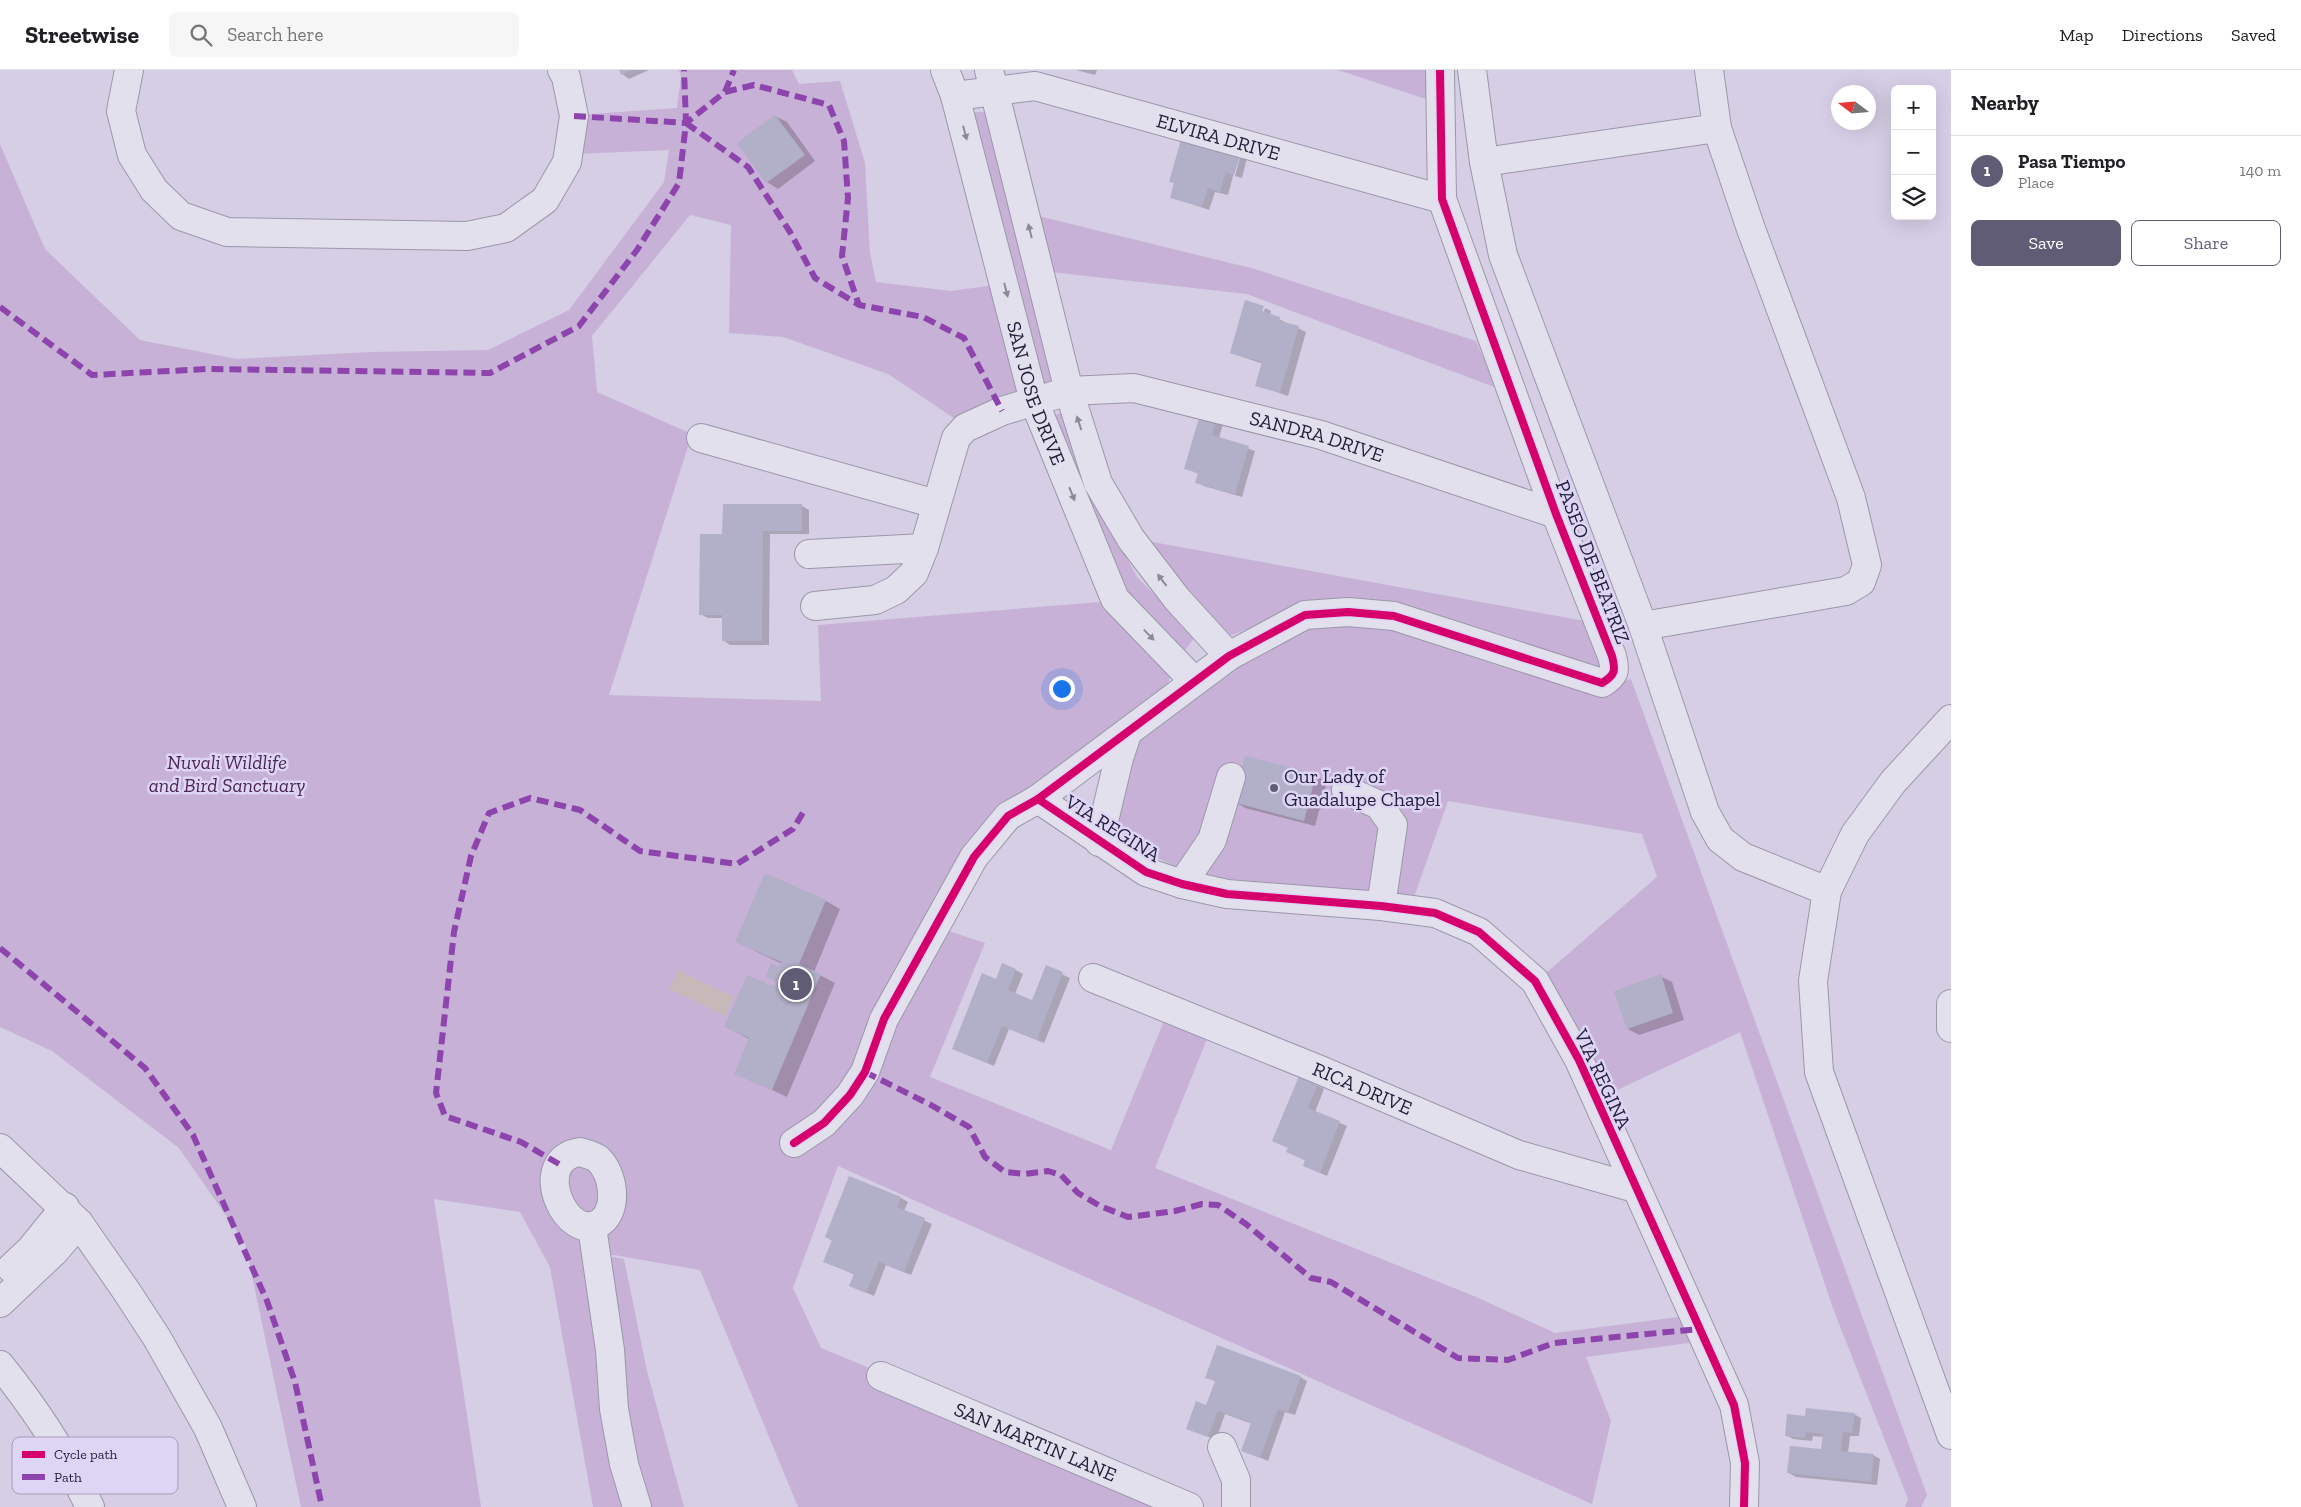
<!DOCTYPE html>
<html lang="en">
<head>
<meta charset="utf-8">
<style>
  body { margin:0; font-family:"Zilla Slab",serif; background:#f6f6f6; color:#202124 }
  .controls { position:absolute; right:15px; top:15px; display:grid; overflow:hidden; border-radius:8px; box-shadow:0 5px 20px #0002 }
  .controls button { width:45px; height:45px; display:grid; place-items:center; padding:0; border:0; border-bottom:1px solid #e0e0e0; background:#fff; color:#202124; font:25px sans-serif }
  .compass { position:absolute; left:1831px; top:15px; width:45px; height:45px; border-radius:50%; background:#fff; box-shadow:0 5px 20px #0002; rotate:286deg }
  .you { position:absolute; left:1061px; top:618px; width:18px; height:18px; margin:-12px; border:4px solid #fff; border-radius:50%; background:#1a73e8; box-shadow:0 0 0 8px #1a73e833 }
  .badge { display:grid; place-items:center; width:32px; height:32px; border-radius:50%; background:#605c75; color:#fff; font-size:16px; font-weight:700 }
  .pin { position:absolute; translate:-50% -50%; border:2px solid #fff; box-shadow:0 1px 5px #0006 }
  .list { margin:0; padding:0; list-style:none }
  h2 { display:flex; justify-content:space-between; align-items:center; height:65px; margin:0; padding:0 20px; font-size:21px }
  h2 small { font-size:16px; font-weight:400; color:#757577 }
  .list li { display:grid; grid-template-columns:32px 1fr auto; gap:15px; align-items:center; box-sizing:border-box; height:70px; padding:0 20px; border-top:1px solid #e0e0e0 }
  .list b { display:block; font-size:19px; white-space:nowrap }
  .list p { margin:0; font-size:16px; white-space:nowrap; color:#757577 }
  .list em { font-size:16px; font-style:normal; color:#757577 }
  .actions { display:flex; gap:10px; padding:15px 20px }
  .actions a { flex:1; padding:11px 0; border:1px solid #605c75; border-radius:8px; text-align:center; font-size:18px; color:#605c75 }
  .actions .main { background:#605c75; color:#fff }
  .icon { flex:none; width:28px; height:28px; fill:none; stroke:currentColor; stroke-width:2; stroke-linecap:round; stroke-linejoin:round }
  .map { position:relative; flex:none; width:1951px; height:1437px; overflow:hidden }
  header { display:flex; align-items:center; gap:30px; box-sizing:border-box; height:70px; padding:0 25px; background:#fff; border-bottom:1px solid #e0e0e0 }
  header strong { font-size:24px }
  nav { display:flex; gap:28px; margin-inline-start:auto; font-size:18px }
  .search { width:350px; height:45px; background:#f6f6f6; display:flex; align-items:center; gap:12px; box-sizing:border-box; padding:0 18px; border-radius:8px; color:#757577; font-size:19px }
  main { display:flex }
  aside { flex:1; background:#fff }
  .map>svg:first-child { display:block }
  .green { fill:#c8b1d7 }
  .water { fill:#c7b8ba }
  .shadow { fill:#0003 }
  .building { fill:#b2afc8 }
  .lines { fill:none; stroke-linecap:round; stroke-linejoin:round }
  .minor-casing { stroke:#9b97aa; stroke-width:30 }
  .minor { stroke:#e3e0ed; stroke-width:28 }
  .quiet { stroke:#8e44ad; stroke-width:6; stroke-dasharray:12 6; stroke-linecap:butt }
  .cycleway-casing { stroke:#ded5f5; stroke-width:11 }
  .cycleway { stroke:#d6006c; stroke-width:8 }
  .oneway { fill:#8c899c }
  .poi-dot { fill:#605c75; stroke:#ded5f5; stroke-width:2 }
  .labels { text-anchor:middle; stroke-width:5; stroke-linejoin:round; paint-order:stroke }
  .street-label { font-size:20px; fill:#211f39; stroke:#ded5f5 }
  .park-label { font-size:20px; font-style:italic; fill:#4d2655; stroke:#ded5f5 }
  .poi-label { font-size:20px; fill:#211f39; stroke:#ded5f5; text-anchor:start }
  .key { fill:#ded5f5; stroke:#a59ebd; stroke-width:1 }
  .key-label { font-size:14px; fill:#211f39 }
</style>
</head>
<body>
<header>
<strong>Streetwise</strong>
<div class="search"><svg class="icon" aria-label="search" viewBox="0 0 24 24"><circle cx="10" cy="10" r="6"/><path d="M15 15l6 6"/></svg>Search here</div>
<nav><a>Map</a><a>Directions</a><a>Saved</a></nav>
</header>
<main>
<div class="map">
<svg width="1951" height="1437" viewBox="0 0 1951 1437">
  <rect width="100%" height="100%" fill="#d5cee5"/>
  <g class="green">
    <polygon points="679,0 792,0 799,14 840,11 865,93 870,183 876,212 951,221 995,215 1023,318 1008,335 967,357 888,304 783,267 729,263 731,155 690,145 592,266 597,322 692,364 609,625 821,631 818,555 1112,531 1173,596 1166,621 1031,722 928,854 985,873 930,1007 1111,1080 1166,946 1209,964 1155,1098 1474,1226 1555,1263 1686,1246 1696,1272 1586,1287 1611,1351 1592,1434 838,1096 793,1218 821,1278 872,1299 1162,1437 798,1437 700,1200 614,1185 585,1188 623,1437 593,1437 550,1197 520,1142 434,1129 481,1437 301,1437 245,1173 179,1078 52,981 0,957 0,74 45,179 140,270 237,289 371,282 488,280 569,240 664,112 669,80 576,84 577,45 677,38 681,7"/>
    <polygon points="1338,0 1426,0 1435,32"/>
    <polygon points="966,42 993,42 1058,313 1040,317"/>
    <polygon points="1034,145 1255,199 1476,271 1497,318 1247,224 1051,202"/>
    <polygon points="1065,341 1083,408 1137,507 1196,566 1182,584 1122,522 1049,348"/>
    <polygon points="1147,471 1590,552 1605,601 1306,537 1224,568"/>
    <polygon points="1349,553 1397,559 1603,617 1631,609 1927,1425 1921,1437 1905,1437 1908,1429 1834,1241 1740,962 1613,1022 1546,903 1657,807 1642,764 1448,731 1414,827 1218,808 1187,802 1157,788 1114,760 1134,672 1198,627 1231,597 1306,558"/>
    <polygon points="614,1187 624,1189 647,1301 684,1437 650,1437 630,1358 620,1244 607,1188"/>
  </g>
  <polygon class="water" points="678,900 734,927 725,946 669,919"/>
  <g class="shadow">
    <polygon points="620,0 649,0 629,9 622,4"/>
    <polygon points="1076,0 1097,0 1095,5"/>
    <polygon points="775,46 787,52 815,91 778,119 767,112 738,73"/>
    <polygon points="1239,83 1228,125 1215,122 1209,140 1171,127 1175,114 1171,111"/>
    <polygon points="1241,84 1247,88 1242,108 1235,106"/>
    <polygon points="1265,238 1271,241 1270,245 1306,262 1288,326 1257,315 1263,294 1231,283 1260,247 1262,248"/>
    <polygon points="1202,343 1224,351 1219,368 1255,381 1242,427 1204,416 1197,412 1199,404 1186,398"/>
    <polygon points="802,436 809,440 809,464 770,464 769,575 730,575 723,570 723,548 708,548 700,544 724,465"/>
    <polygon points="1316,706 1327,712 1315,756 1245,738 1234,731"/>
    <polygon points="826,831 840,839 814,902 835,913 787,1027 735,1003 749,969 726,957 775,919 778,912 768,906 780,898 782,894 737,872"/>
    <polygon points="1046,897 1070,908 1044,973 1009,959 994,996 953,979 997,910 1016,900 1023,904 1015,924 1033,931"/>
    <polygon points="1660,906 1672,912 1684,950 1639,965 1628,959"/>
    <polygon points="1317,1015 1324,1019 1315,1042 1347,1056 1327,1106 1304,1096 1306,1091 1288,1082"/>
    <polygon points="850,1108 901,1128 908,1132 904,1141 932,1154 911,1205 886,1195 874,1226 851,1216 855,1205 825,1191 833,1171 826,1167"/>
    <polygon points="1207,1307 1300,1307 1307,1311 1295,1345 1285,1342 1268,1391 1243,1380 1252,1354 1225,1344 1216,1370 1187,1358 1207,1336 1216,1312"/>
    <polygon points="1854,1344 1861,1348 1859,1366 1850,1366 1848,1383 1873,1385 1880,1389 1877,1415 1796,1407 1789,1403 1822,1381 1824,1367 1813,1366 1812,1371 1793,1369 1786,1365 1807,1348"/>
  </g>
  <g class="building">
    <polygon points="619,0 633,0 621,5"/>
    <polygon points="775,45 805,85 766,113 737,73"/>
    <polygon points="1182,66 1241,83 1234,105 1226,102 1220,122 1208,118 1202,137 1170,128 1174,113 1169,112"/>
    <polygon points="1245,230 1264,236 1262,241 1280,247 1279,251 1299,256 1280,323 1255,316 1262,292 1230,283"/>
    <polygon points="1201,341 1217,346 1212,365 1249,376 1235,424 1195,413 1198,403 1184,399"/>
    <polygon points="723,434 802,434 802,461 763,461 762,571 722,571 722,545 699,545 700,464 722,464"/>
    <polygon points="1245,686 1316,704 1304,751 1233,732"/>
    <polygon points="765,803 826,830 799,894 821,904 772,1020 734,1004 749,968 724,957 747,905 775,917 777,911 766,907 771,893 779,897 781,892 735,872"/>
    <polygon points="1002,893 1016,899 1008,920 1032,930 1046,895 1063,902 1037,970 1002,956 987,993 952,979 982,903 996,909"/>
    <polygon points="1661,904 1673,943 1627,959 1614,921"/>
    <polygon points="1299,1006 1318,1013 1308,1038 1340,1051 1320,1103 1303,1096 1305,1090 1286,1082 1288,1078 1272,1071"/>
    <polygon points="849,1106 901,1127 897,1137 925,1148 904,1202 879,1192 866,1223 849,1216 854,1204 823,1192 832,1170 825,1167"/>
    <polygon points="1217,1275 1301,1306 1288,1342 1278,1339 1260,1388 1241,1381 1251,1353 1218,1341 1208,1367 1186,1359 1196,1331 1206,1335 1215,1311 1205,1308"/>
    <polygon points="1806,1338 1855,1343 1852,1363 1843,1362 1841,1381 1874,1384 1871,1412 1787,1403 1790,1376 1821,1379 1823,1364 1806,1362 1805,1368 1785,1366 1787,1344 1805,1346"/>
  </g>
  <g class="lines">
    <g class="minor-casing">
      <g id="minor">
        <polyline points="129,0 121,41 132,85 154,120 181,146 227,162 467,166 506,158 545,130 567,92 574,46 566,7 562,0"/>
        <path id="s1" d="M 945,0 L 955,26 L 1034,331 L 1115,529 L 1194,611"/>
        <polyline points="989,0 1069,321 1098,413 1131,469 1177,529 1229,586"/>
        <polyline points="1472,0 1484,92 1503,185 1643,556 1705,742 1720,769 1743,787 1827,821"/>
        <path id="s2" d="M 955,26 L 1035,16 L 1442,129"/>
        <polyline points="1484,92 1717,58"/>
        <polyline points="701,368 936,434"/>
        <polyline points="809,484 924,478"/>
        <path id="s3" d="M 815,536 L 875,530 L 896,520 L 914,503 L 924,478 L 956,368 L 965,358 L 1002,341 L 1069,321 L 1134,318 L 1321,365 L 1556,444"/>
        <polyline points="1643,556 1846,521 1861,512 1867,495 1851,428 1751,159 1717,58 1709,0"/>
        <polyline points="1951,649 1893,712 1855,764 1827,821 1813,911 1819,1002 1951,1365"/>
        <polyline points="1346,720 1379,735 1393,755 1381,836"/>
        <polyline points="1038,729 1146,802 1182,814 1227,824 1381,836 1435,843 1479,862 1535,911 1579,990 1734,1335 1745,1393 1744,1437"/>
        <polyline points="1099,772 1119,688 1127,664"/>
        <polyline points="1182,814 1212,770 1231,707"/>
        <path id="s4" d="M 1093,908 L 1320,1000 L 1519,1085 L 1635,1118"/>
        <polyline points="1951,934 1951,958"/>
        <path d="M 794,1073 L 824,1053 L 850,1025 L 865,1002 L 884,949 L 974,787 L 1008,746 L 1038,729 L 1229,586 L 1305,545 L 1348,542 L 1394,546 L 1602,613 C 1615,605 1616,601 1612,586 L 1556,444 L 1442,129 L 1440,0"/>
        <polyline points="0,1078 79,1153 127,1222 157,1268 208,1358 242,1437"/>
        <path d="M 580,1082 C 586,1084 593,1085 598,1089 C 613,1103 619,1138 601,1152 C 567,1177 528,1089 580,1082 Z"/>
        <polyline points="592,1157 610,1280 614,1339 624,1394 637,1437"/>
        <polyline points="11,1198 30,1180 65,1137"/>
        <polyline points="0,1233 54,1182 79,1153"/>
        <path d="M 0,1295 C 38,1342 64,1383 90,1437"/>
        <path id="s5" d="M 881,1306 L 1189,1437"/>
        <polyline points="1222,1377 1236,1410 1236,1437"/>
      </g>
    </g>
    <use href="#minor" class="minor"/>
    <g class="quiet">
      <polyline points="725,22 754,15 829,35 844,71 848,128 842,186 859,235"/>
      <polyline points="574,46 686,53 725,22 734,0"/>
      <polyline points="686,53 748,97 790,162 815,208 859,235 923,247 964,268 1002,341"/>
      <polyline points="0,237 92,305 207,299 490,303 579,256 637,180 679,113 686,53 684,0"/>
      <polyline points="0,878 145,998 193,1065 267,1231 295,1312 322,1437"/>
      <polyline points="865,1002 931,1035 969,1057 985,1087 1005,1102 1025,1104 1048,1101 1061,1105 1078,1123 1100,1136 1128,1147 1175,1141 1202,1134 1218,1135 1246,1154 1311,1208 1331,1212 1458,1288 1508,1290 1554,1273 1699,1259"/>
      <polyline points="559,1094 521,1072 445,1046 436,1023 454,862 471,786 489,743 530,728 580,740 640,781 737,794 793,759 804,741"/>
    </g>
    <g class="cycleway-casing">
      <g id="cycleway">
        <polyline points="1038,729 1146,802 1182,814 1227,824 1381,836 1435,843 1479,862 1535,911 1579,990 1734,1335 1745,1393 1744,1437"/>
        <path d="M 794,1073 L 824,1053 L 850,1025 L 865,1002 L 884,949 L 974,787 L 1008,746 L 1038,729 L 1229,586 L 1305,545 L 1348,542 L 1394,546 L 1602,613 C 1615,605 1616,601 1612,586 L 1556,444 L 1442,129 L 1440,0"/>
      </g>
    </g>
    <use href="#cycleway" class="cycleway"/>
  </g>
  <defs><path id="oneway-solid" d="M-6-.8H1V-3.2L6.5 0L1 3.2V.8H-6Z" transform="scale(1.25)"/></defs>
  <g class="oneway">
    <use href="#oneway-solid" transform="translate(965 63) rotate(75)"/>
    <use href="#oneway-solid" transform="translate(1030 161) rotate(-104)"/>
    <use href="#oneway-solid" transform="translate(1006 220) rotate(76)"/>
    <use href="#oneway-solid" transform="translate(1079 353) rotate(-108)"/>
    <use href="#oneway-solid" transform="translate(1072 424) rotate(68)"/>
    <use href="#oneway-solid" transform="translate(1162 510) rotate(-128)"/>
    <use href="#oneway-solid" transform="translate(1149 565) rotate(46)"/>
  </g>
  <circle class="poi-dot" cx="1274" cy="718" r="5"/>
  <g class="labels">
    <g class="street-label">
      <text dy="7" stroke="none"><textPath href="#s2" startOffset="271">ELVIRA DRIVE</textPath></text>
      <text dy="7" stroke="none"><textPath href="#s1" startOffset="336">SAN JOSE DRIVE</textPath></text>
      <text dy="7" stroke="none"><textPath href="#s3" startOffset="628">SANDRA DRIVE</textPath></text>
      <text transform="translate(1593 492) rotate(69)" y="7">PASEO DE BEATRIZ</text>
      <text transform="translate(1113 758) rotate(32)" y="7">VIA REGINA</text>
      <text transform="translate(1603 1009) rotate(65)" y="7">VIA REGINA</text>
      <text dy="7" stroke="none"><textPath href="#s4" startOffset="291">RICA DRIVE</textPath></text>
      <text dy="7" stroke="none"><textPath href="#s5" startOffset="168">SAN MARTIN LANE</textPath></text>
    </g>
    <g class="park-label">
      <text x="227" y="699">Nuvali Wildlife<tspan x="227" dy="23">and Bird Sanctuary</tspan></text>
    </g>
    <g class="poi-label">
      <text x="1284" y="713">Our Lady of<tspan x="1284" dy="23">Guadalupe Chapel</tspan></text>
    </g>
  </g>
  <rect x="12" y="1367" width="166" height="57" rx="8" class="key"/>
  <rect x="22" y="1381" width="23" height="7" fill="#d6006c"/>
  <rect x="22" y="1404" width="23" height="6" fill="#8e44ad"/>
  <g class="key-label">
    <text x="54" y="1389">Cycle path</text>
    <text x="54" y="1412">Path</text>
  </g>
</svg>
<div class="controls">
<button>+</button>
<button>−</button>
<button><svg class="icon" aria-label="layers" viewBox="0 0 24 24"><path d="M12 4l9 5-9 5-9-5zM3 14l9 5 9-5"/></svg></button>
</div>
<svg class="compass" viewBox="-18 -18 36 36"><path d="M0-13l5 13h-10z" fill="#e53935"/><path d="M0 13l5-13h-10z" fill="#757577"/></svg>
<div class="you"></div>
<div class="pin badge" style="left:796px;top:914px">1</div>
</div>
<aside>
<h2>Nearby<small></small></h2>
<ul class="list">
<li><span class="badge">1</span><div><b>Pasa Tiempo</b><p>Place</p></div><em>140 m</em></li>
</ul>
<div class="actions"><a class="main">Save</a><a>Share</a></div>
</aside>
</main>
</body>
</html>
